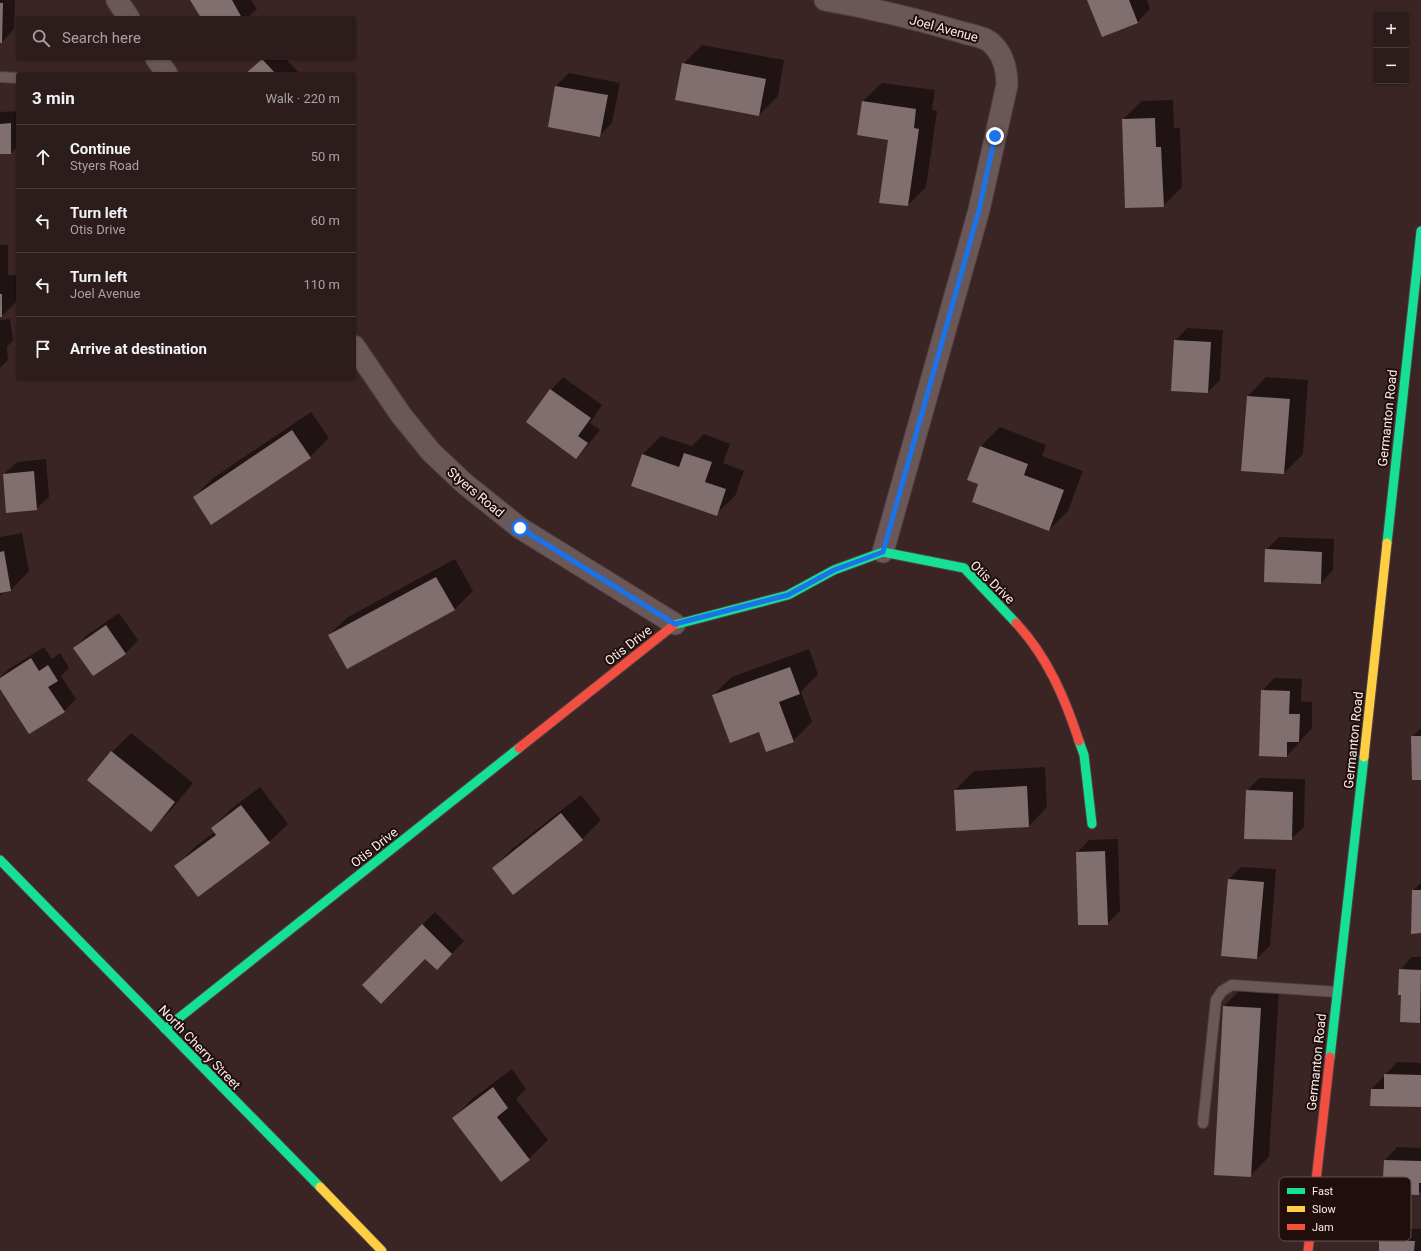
<!DOCTYPE html>
<html lang="en">
<head>
<meta charset="utf-8">
<style>
  body { margin:0; font-family:Roboto,sans-serif; background:#382928; color:#f1f3f6 }
  .controls { position:absolute; right:12px; top:12px; display:grid; overflow:hidden; border-radius:4px; box-shadow:0 1px 3px #0004 }
  .controls button { width:36px; height:36px; display:grid; place-items:center; padding:0; border:0; border-bottom:1px solid #483a3a; background:#2c1c1b; color:#f1f3f6; font:20px sans-serif }
  .stop { position:absolute; width:12px; height:12px; margin:-9px; border:3px solid #1a73e8; border-radius:50%; background:#fff }
  .stop.end { background:#1a73e8; border-color:#fff; box-shadow:0 1px 4px #0008 }
  .list { margin:0; padding:0; list-style:none }
  h2 { display:flex; justify-content:space-between; align-items:center; height:52px; margin:0; padding:0 16px; font-size:17px }
  h2 small { font-size:13px; font-weight:400; color:#a6a1a3 }
  .list li { display:grid; grid-template-columns:26px 1fr auto; gap:12px; align-items:center; box-sizing:border-box; height:64px; padding:0 16px; border-top:1px solid #483a3a }
  .list b { display:block; font-size:15px; white-space:nowrap }
  .list p { margin:0; font-size:13px; white-space:nowrap; color:#a6a1a3 }
  .list em { font-size:13px; font-style:normal; color:#a6a1a3 }
  .icon { flex:none; width:22px; height:22px; fill:none; stroke:currentColor; stroke-width:2; stroke-linecap:round; stroke-linejoin:round }
  .map { position:relative; flex:none; width:1421px; height:1251px; overflow:hidden }
  .search { position:absolute; background:#2c1c1b; box-shadow:0 1px 3px #0004; left:16px; top:16px; width:340px; height:44px; display:flex; align-items:center; gap:10px; box-sizing:border-box; padding:0 14px; border-radius:4px; color:#a6a1a3; font-size:15px }
  .panel { position:absolute; background:#2c1c1b; box-shadow:0 1px 3px #0004; left:16px; top:72px; width:340px; height:308px; border-radius:4px }
  .map>svg:first-child { display:block }
  .shadow { fill:#0007 }
  .building { fill:#816e6f }
  .lines { fill:none; stroke-linecap:round; stroke-linejoin:round }
  .lane-casing { stroke:#50403f; stroke-width:12 }
  .street-casing { stroke:#50403f; stroke-width:23 }
  .fast-casing { stroke:#50403f; stroke-width:11 }
  .slow-casing { stroke:#50403f; stroke-width:11 }
  .jam-casing { stroke:#50403f; stroke-width:11 }
  .lane { stroke:#695857; stroke-width:10 }
  .street { stroke:#695857; stroke-width:21 }
  .fast { stroke:#16e098; stroke-width:9 }
  .slow { stroke:#ffcf43; stroke-width:9 }
  .jam { stroke:#f24e42; stroke-width:9 }
  .route { stroke:#1a73e8; stroke-width:5 }
  .labels { text-anchor:middle; stroke-width:4; stroke-linejoin:round; paint-order:stroke }
  .street-label { font-size:13px; fill:#fcebe9; stroke:#1f0e0c }
  .key { fill:#1f0e0c; stroke:#61504e; stroke-width:1 }
  .key-label { font-size:11px; fill:#fcebe9 }
</style>
</head>
<body>
<div class="map">
<svg width="1421" height="1251" viewBox="0 0 1421 1251">
  <rect width="100%" height="100%" fill="#3b2524"/>
  <g class="shadow">
    <polygon points="0,0 15,0 14,29 2,42 0,42"/>
    <polygon points="191,0 251,0 257,9 247,18 202,18"/>
    <polygon points="1088,0 1147,0 1150,9 1138,22 1102,35"/>
    <polygon points="702,45 784,60 778,96 759,115 683,64"/>
    <polygon points="262,58 285,58 300,74 245,74"/>
    <polygon points="569,73 620,83 612,123 600,135 549,126 556,86"/>
    <polygon points="882,83 935,90 932,110 937,111 926,187 908,205 889,139 863,101"/>
    <polygon points="1173,100 1174,128 1180,128 1182,187 1163,206 1123,119 1142,101"/>
    <polygon points="18,111 18,146 11,153 0,153 0,112"/>
    <polygon points="0,245 8,245 8,275 18,275 18,300 2,316 0,316"/>
    <polygon points="10,319 13,340 7,347 8,360 0,368 0,320"/>
    <polygon points="1187,328 1223,330 1220,380 1208,392 1175,341"/>
    <polygon points="563,377 602,405 590,423 600,430 588,445 576,457 551,390"/>
    <polygon points="1266,377 1308,380 1303,454 1284,473 1242,470 1248,396"/>
    <polygon points="311,412 329,438 310,457 194,497 213,478"/>
    <polygon points="1000,427 1046,445 1042,456 1083,471 1068,511 1049,530 980,484 968,479 981,446"/>
    <polygon points="704,434 730,444 723,463 744,471 735,496 716,514 643,454 661,436 692,446"/>
    <polygon points="46,459 49,497 36,509 4,474 17,462"/>
    <polygon points="22,533 29,571 11,590 5,591 0,596 0,537"/>
    <polygon points="1279,537 1334,539 1333,570 1321,583 1266,550"/>
    <polygon points="455,559 473,591 454,610 329,635 348,617"/>
    <polygon points="119,613 138,640 126,653 93,675 75,648 87,635"/>
    <polygon points="44,647 52,659 60,653 69,668 61,676 76,699 64,711 0,687 0,677 9,669"/>
    <polygon points="809,649 818,674 801,692 812,722 793,741 760,731 713,695 732,677"/>
    <polygon points="1274,678 1302,679 1301,701 1312,702 1312,728 1287,756 1262,691"/>
    <polygon points="1421,728 1421,779 1412,737"/>
    <polygon points="131,733 193,783 170,811 151,830 89,780 112,752"/>
    <polygon points="1045,767 1047,807 1029,826 957,830 955,790 974,771"/>
    <polygon points="1259,778 1305,779 1304,827 1291,839 1247,791"/>
    <polygon points="260,787 288,824 269,842 176,866 195,847 215,832 212,828 231,809"/>
    <polygon points="581,795 601,820 582,839 494,868 512,849"/>
    <polygon points="1118,839 1120,911 1107,924 1077,853 1089,840"/>
    <polygon points="1241,867 1276,869 1270,946 1257,958 1229,879"/>
    <polygon points="1421,883 1421,932 1413,890"/>
    <polygon points="435,912 464,941 449,957 422,925"/>
    <polygon points="1412,957 1421,957 1421,1020 1420,1022 1402,994 1400,970"/>
    <polygon points="1243,987 1279,989 1269,1157 1250,1176 1215,1174 1224,1006"/>
    <polygon points="1397,1062 1421,1063 1421,1106 1372,1089"/>
    <polygon points="512,1069 526,1089 516,1099 548,1140 529,1159 501,1180 454,1118 472,1099"/>
    <polygon points="1397,1147 1421,1148 1421,1191 1418,1194 1383,1193 1385,1160"/>
    <polygon points="1393,1228 1421,1229 1421,1251 1380,1251 1380,1241"/>
  </g>
  <g class="building">
    <polygon points="190,0 232,0 242,18 201,18"/>
    <polygon points="1087,0 1129,0 1138,23 1102,37"/>
    <polygon points="0,3 3,3 2,43 0,43"/>
    <polygon points="262,59 276,74 245,74"/>
    <polygon points="682,63 766,79 759,116 675,100"/>
    <polygon points="555,86 608,95 600,137 548,127"/>
    <polygon points="862,101 916,109 914,128 919,129 908,206 879,203 888,140 857,135"/>
    <polygon points="1155,118 1156,147 1161,147 1164,207 1125,208 1122,119"/>
    <polygon points="11,123 11,154 0,154 0,124"/>
    <rect x="0" y="294" width="2" height="23"/>
    <polygon points="1174,340 1211,342 1208,393 1171,391"/>
    <polygon points="550,389 591,418 578,436 588,443 576,459 526,422"/>
    <polygon points="1247,396 1290,399 1284,474 1241,471"/>
    <polygon points="292,430 311,458 211,525 193,497"/>
    <polygon points="980,446 1028,464 1024,475 1064,490 1049,531 972,502 978,484 967,480"/>
    <polygon points="684,453 712,462 705,482 726,489 717,516 631,486 642,454 679,467"/>
    <polygon points="34,471 37,510 6,513 3,474"/>
    <polygon points="1265,549 1322,552 1321,584 1264,582"/>
    <polygon points="4,551 11,591 0,593 0,552"/>
    <polygon points="436,577 455,610 347,669 328,635"/>
    <polygon points="106,625 126,654 93,676 73,648"/>
    <polygon points="31,658 39,671 48,665 58,681 48,687 65,712 29,734 0,689 0,678"/>
    <polygon points="790,667 800,694 779,702 794,742 766,752 759,732 730,743 712,695"/>
    <polygon points="1261,690 1290,691 1289,714 1300,714 1299,742 1287,742 1287,757 1259,756"/>
    <polygon points="1411,736 1421,736 1421,780 1412,780"/>
    <polygon points="111,751 175,802 151,832 87,780"/>
    <polygon points="1027,786 1029,827 956,831 954,790"/>
    <polygon points="1246,790 1293,792 1292,840 1244,839"/>
    <polygon points="241,805 270,843 198,897 174,866 216,835 211,828"/>
    <polygon points="561,813 583,840 513,895 492,868"/>
    <polygon points="1105,851 1108,925 1078,925 1076,852"/>
    <polygon points="1228,879 1264,882 1257,959 1221,956"/>
    <polygon points="1412,890 1421,890 1421,933 1411,934"/>
    <polygon points="422,924 452,954 437,970 425,959 381,1004 362,985"/>
    <polygon points="1399,969 1421,970 1420,1023 1400,1022 1401,995 1398,995"/>
    <polygon points="1223,1006 1261,1008 1251,1177 1214,1175"/>
    <polygon points="1384,1074 1421,1075 1421,1107 1370,1106 1371,1089 1384,1089"/>
    <polygon points="493,1087 508,1108 497,1117 530,1160 501,1182 452,1118"/>
    <polygon points="1384,1160 1421,1161 1421,1183 1419,1183 1419,1195 1382,1194"/>
    <polygon points="1379,1240 1415,1241 1414,1251 1379,1251"/>
  </g>
  <g class="lines">
    <g class="lane-casing">
      <g id="lane">
        <polyline points="0,77 18,78"/>
        <polyline points="1203,1123 1216,1000 1222,991 1232,985 1337,992"/>
      </g>
    </g>
    <g class="street-casing">
      <g id="street">
        <polyline points="117,0 129,18"/>
        <path d="M 825,0 C 870,8 916,19 961,32 C 970,35 983,36 990,42 C 1003,53 1007,68 1007,85 L 979,210 L 883,552"/>
        <polyline points="156,58 167,74"/>
        <polyline points="354,346 401,415 431,452 465,484 520,528 675,624"/>
      </g>
    </g>
    <g class="fast-casing">
      <g id="fast">
        <polyline points="1387,543 1421,231"/>
        <polyline points="674,625 788,595 834,570 883,552 964,568 1016,623"/>
        <polyline points="1079,741 1084,755 1092,824"/>
        <polyline points="0,860 320,1187"/>
        <polyline points="165,1029 519,748"/>
        <polyline points="1330,1057 1364,757"/>
      </g>
    </g>
    <g class="slow-casing">
      <g id="slow">
        <polyline points="1364,757 1387,543"/>
        <polyline points="320,1187 382,1251"/>
      </g>
    </g>
    <g class="jam-casing">
      <g id="jam">
        <path d="M 1016,623 C 1047,656 1065,698 1079,741"/>
        <polyline points="519,748 674,625"/>
        <polyline points="1308,1251 1330,1057"/>
      </g>
    </g>
    <use href="#lane" class="lane"/>
    <use href="#street" class="street"/>
    <use href="#fast" class="fast"/>
    <use href="#slow" class="slow"/>
    <use href="#jam" class="jam"/>
  </g>
  <g class="lines">
    <polyline class="route" points="520,528 675,624 788,595 834,570 883,552 979,210 995,136"/>
  </g>
  <g class="labels">
    <g class="street-label">
      <text transform="translate(944 28) rotate(15)" y="5">Joel Avenue</text>
      <text transform="translate(1387 418) rotate(-84)" y="5">Germanton Road</text>
      <text transform="translate(476 492) rotate(40)" y="5">Styers Road</text>
      <text transform="translate(993 582) rotate(44)" y="5">Otis Drive</text>
      <text transform="translate(628 645) rotate(-38)" y="5">Otis Drive</text>
      <text transform="translate(1353 740) rotate(-84)" y="5">Germanton Road</text>
      <text transform="translate(374 847) rotate(-38)" y="5">Otis Drive</text>
      <text transform="translate(200 1047) rotate(46)" y="5">North Cherry Street</text>
      <text transform="translate(1316 1062) rotate(-84)" y="5">Germanton Road</text>
    </g>
  </g>
  <rect x="1279" y="1177" width="132" height="64" rx="6" class="key"/>
  <rect x="1287" y="1188" width="18" height="6" fill="#16e098"/>
  <rect x="1287" y="1206" width="18" height="6" fill="#ffcf43"/>
  <rect x="1287" y="1224" width="18" height="6" fill="#f24e42"/>
  <g class="key-label">
    <text x="1312" y="1195">Fast</text>
    <text x="1312" y="1213">Slow</text>
    <text x="1312" y="1231">Jam</text>
  </g>
</svg>
<div class="controls">
<button>+</button>
<button>−</button>
</div>
<div class="stop" style="left:520px;top:528px"></div>
<div class="stop end" style="left:995px;top:136px"></div>
<div class="search"><svg class="icon" aria-label="search" viewBox="0 0 24 24"><circle cx="10" cy="10" r="6"/><path d="M15 15l6 6"/></svg>Search here</div>
<section class="panel">
<h2>3 min<small>Walk · 220 m</small></h2>
<ul class="list">
<li><svg class="icon" aria-label="ahead" viewBox="0 0 24 24"><path d="M12 20V5M6 11l6-6 6 6"/></svg><div><b>Continue</b><p>Styers Road</p></div><em>50 m</em></li>
<li><svg class="icon" aria-label="left" viewBox="0 0 24 24"><path d="M17 20v-9H6M10 6l-5 5 5 5"/></svg><div><b>Turn left</b><p>Otis Drive</p></div><em>60 m</em></li>
<li><svg class="icon" aria-label="left" viewBox="0 0 24 24"><path d="M17 20v-9H6M10 6l-5 5 5 5"/></svg><div><b>Turn left</b><p>Joel Avenue</p></div><em>110 m</em></li>
<li><svg class="icon" aria-label="arrive" viewBox="0 0 24 24"><path d="M6 21V4h12l-3 4 3 4H6"/></svg><div><b>Arrive at destination</b></div></li>
</ul>
</section>
</div>
</body>
</html>
